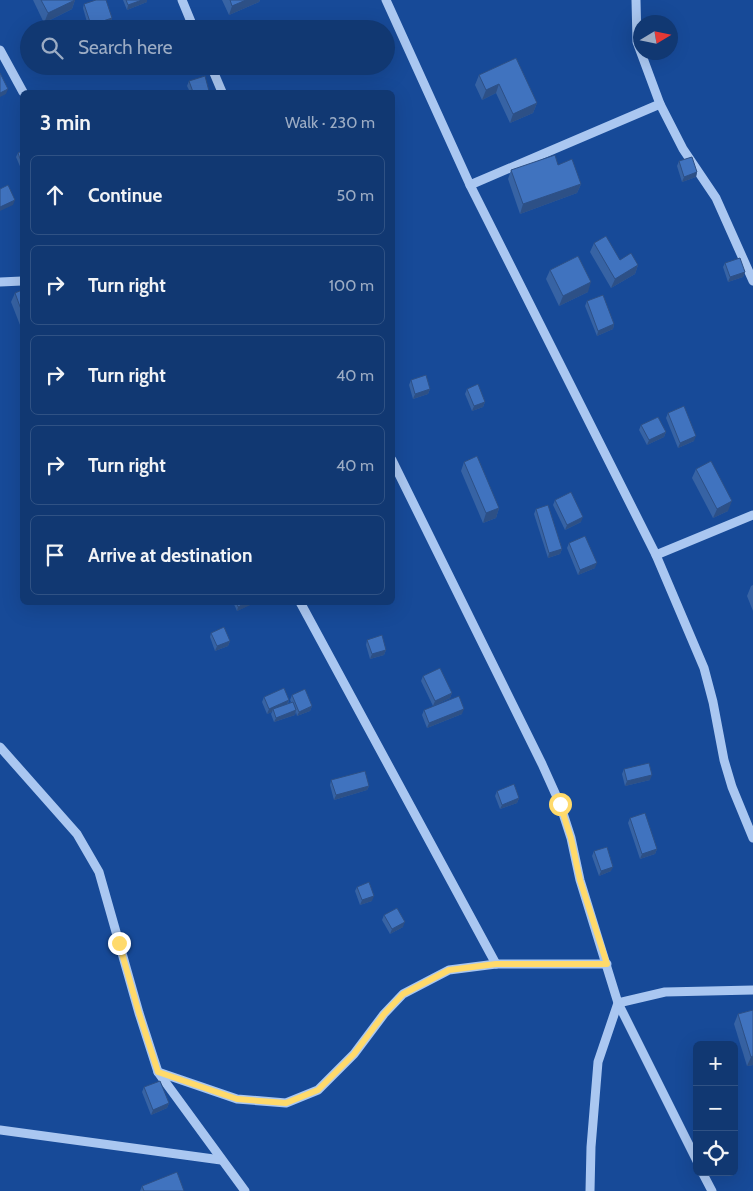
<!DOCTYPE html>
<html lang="en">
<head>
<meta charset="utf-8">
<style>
  body { margin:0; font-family:Cabin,sans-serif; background:#1a3f77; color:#f1f3f6 }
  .controls { position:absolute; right:15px; bottom:15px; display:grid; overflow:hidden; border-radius:8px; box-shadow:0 5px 20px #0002 }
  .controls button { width:45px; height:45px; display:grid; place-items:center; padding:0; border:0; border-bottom:1px solid #305284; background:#113872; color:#f1f3f6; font:25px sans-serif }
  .compass { position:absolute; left:633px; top:15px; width:45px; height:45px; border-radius:50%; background:#113872; box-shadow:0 5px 20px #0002; rotate:80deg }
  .stop { position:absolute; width:15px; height:15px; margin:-11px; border:4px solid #ffda6b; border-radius:50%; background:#fff }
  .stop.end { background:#ffda6b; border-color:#fff; box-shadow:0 1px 5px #0008 }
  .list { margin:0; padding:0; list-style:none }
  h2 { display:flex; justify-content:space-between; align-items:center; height:65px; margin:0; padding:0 20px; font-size:21px }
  h2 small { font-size:16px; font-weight:400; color:#9cacc4 }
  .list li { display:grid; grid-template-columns:32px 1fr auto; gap:15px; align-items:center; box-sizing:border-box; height:80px; margin:0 10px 10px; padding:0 10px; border:1px solid #305284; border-radius:8px }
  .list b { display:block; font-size:19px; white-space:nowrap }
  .list em { font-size:16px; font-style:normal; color:#9cacc4 }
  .icon { flex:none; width:28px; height:28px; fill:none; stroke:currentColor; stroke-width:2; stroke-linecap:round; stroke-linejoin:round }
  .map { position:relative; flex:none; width:753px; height:1191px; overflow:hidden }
  .search { position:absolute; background:#113872; box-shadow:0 5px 20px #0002; left:20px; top:20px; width:375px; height:55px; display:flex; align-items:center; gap:12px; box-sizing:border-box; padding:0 18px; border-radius:28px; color:#9cacc4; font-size:19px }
  .panel { position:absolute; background:#113872; box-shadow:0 5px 20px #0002; left:20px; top:90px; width:375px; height:515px; border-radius:8px }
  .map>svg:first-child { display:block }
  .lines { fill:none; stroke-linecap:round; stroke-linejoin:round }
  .minor { stroke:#aac7f1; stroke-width:9 }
  .wall { fill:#3763a4 }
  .shaded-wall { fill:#2d5086 }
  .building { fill:#4073bf; stroke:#2d5086 }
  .route { stroke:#ffda6b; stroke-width:6 }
</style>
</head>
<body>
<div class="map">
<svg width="753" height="1191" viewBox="0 0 753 1191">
  <rect width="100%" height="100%" fill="#174a98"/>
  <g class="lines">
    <g class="minor">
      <polyline points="182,0 194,29"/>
      <polyline points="386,0 470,185 656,555 704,668 713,702 724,760 732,787 753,838"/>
      <polyline points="636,0 637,42 660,104 683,149 716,198 753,281"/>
      <polyline points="0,50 23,92"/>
      <polyline points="211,66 222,92"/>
      <polyline points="470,185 660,104"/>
      <polyline points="0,282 22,281"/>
      <polyline points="392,460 542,764 560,804 571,838 580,880 618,1003 697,1161"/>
      <polyline points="656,555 753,515"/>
      <polyline points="300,602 496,964"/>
      <polyline points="0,747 77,834 99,872 139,1013 158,1072 245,1191"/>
      <polyline points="158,1072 237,1099 286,1103 318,1090 354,1054 384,1014 403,994 449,970 496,964 607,964"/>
      <polyline points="0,1130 221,1160"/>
      <polyline points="702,1172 712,1191"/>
      <polyline points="590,1191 591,1147 598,1062 618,1003 665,992 753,990"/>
    </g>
  </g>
  <g class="wall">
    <polygon points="33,0 75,0 72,9 44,23"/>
    <polygon points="123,0 147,0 147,2 127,10"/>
    <polygon points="222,0 260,0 259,2 229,15"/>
    <polygon points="84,4 112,18 110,23 93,29 89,29 83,8"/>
    <polygon points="516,58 537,103 533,113 510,123 496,93 482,100 475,85 479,75"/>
    <polygon points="189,81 209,92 190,92 187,86"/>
    <polygon points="22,151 22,171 16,157 18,153"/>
    <polygon points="679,161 697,172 696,177 682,182 677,166"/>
    <polygon points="558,165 581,184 577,193 520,214 508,179 511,170"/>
    <polygon points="594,243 620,260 638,265 635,274 611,288 590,252"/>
    <polygon points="725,263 745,272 743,277 728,282 723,267"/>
    <polygon points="550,270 588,292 559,306 546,279"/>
    <polygon points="22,290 22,330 11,302 15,293"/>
    <polygon points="587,301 614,324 613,329 597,336 585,306"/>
    <polygon points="411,380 430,389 428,394 413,399 409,385"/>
    <polygon points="467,389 485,402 483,407 472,411 465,394"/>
    <polygon points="668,413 694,441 678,448 666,418"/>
    <polygon points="641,425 666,432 664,437 647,445 639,430"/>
    <polygon points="464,462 499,508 496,518 483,523 461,471"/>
    <polygon points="696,469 728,511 713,518 692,478"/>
    <polygon points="555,500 581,522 565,530 553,505"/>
    <polygon points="536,509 562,549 560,554 548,558 534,514"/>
    <polygon points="569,543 595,568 578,575 567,548"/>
    <polygon points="753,585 753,611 747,596 751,586"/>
    <polygon points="233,602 255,602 237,611"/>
    <polygon points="211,633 230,641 228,646 215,651 210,637"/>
    <polygon points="367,640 386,650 384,655 370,659 366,645"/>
    <polygon points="423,676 452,693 450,698 433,706 421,681"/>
    <polygon points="292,695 312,706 310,711 297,716 296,712 295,715 274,722 271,714 272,712 267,714 262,702 264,697 289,700 288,704 291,702 290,700"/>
    <polygon points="424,710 462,714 427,728 422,715"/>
    <polygon points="624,769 650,780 625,786 622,774"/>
    <polygon points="331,780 369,786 367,790 334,800 330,785"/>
    <polygon points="497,791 519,798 517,803 500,809 495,796"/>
    <polygon points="630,818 657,849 655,854 640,859 628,823"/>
    <polygon points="594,851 611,871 599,876 592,856"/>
    <polygon points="357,887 372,901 360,905 355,891"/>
    <polygon points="384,915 403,927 390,934 382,920"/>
    <polygon points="753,1010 753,1065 747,1066 734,1024 738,1014"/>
    <polygon points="144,1087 169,1103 167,1108 151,1115 142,1092"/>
    <polygon points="142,1186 184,1191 140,1191"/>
  </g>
  <g class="shaded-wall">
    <polygon points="75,0 72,9 44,23 48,13"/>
    <polygon points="142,0 147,0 147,2 127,10 128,5"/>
    <polygon points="246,0 260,0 259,2 229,15 232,6"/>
    <polygon points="112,18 110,23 93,29 90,29 91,25"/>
    <polygon points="499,84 496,93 482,100 486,90"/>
    <polygon points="8,89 6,94 0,97 0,93"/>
    <polygon points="537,103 533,113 510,123 513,114"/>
    <polygon points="697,172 696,177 682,182 684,177"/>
    <polygon points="581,184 577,193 520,214 523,204"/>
    <polygon points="15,200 13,205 0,211 0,207"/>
    <polygon points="638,265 635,274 611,288 615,279"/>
    <polygon points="745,272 743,277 728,282 730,277"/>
    <polygon points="591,282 588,292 559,306 563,296"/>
    <polygon points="614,324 613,329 597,336 598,331"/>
    <polygon points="430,389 428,394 413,399 415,394"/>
    <polygon points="485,402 483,407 472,411 474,406"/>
    <polygon points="666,432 664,437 647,445 649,440"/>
    <polygon points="696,436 694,441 678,448 680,443"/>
    <polygon points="732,501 728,511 713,518 717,509"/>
    <polygon points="499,508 496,518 483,523 486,513"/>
    <polygon points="583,517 581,522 565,530 567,525"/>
    <polygon points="562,549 560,554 548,558 549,553"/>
    <polygon points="597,563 595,568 578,575 580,570"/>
    <polygon points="247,602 255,603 237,611 238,607"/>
    <polygon points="230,641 228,646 215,651 217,646"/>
    <polygon points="386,650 384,655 370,659 372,654"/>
    <polygon points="452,693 450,698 433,706 435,701"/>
    <polygon points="289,700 287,704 273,709 272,712 267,714 269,709"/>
    <polygon points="312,706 310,711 297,716 299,712"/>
    <polygon points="464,709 462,714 427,728 429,723"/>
    <polygon points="296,710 295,715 274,722 276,718"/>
    <polygon points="652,775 650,780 625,786 627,781"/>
    <polygon points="369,786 367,790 334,800 336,795"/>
    <polygon points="519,798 517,803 500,809 502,805"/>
    <polygon points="657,849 655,854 640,859 642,854"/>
    <polygon points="613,867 611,871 599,876 601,871"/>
    <polygon points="374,896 372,901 360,905 362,900"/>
    <polygon points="405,922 403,927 390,934 392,929"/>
    <polygon points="753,1056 753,1065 747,1066 751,1057"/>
    <polygon points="169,1103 167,1108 151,1115 153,1110"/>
  </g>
  <g class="building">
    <polygon points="41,0 75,0 48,13"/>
    <polygon points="96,0 106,0 112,18 91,25 84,4"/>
    <polygon points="126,0 142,0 128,5"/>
    <polygon points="230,0 246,0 232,6"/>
    <polygon points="516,58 537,103 513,114 499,84 486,90 479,75"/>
    <polygon points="0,73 8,89 0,93"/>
    <polygon points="205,76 209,91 205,92 193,92 189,81"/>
    <polygon points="22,151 22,164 18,153"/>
    <polygon points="555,155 558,165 572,159 581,184 523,204 511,170"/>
    <polygon points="692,157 697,172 684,177 679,161"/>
    <polygon points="8,185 15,200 0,207 0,189"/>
    <polygon points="606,236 620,260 631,253 638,265 615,279 594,243"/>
    <polygon points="578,256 591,282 563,296 550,270"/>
    <polygon points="740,258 745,272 730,277 725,263"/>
    <polygon points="22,290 22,312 15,293"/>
    <polygon points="603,295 614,324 598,331 587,301"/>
    <polygon points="426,375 430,389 415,394 411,380"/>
    <polygon points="478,384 485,402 474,406 467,389"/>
    <polygon points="684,406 696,436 680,443 668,413"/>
    <polygon points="658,417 666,432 649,440 641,425"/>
    <polygon points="477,456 499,508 486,513 464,462"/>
    <polygon points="711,461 732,501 717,509 696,469"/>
    <polygon points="571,492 583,517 567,525 555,500"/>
    <polygon points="548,505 562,549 549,553 536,509"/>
    <polygon points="585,536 597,563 580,570 569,543"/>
    <polygon points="237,602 247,602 238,607"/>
    <polygon points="224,627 230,641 217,646 211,633"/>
    <polygon points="382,635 386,650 372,654 367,640"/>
    <polygon points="440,668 452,693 435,701 423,676"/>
    <polygon points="284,688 289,700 269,709 264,697"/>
    <polygon points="305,689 312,706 299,712 292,695"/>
    <polygon points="459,696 464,709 429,723 424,710"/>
    <polygon points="293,702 296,710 276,718 273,709"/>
    <polygon points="649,763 652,775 627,781 624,769"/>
    <polygon points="365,771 369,786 336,795 331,780"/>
    <polygon points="514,784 519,798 502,805 497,791"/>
    <polygon points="645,813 657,849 642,854 630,818"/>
    <polygon points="607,847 613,867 601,871 594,851"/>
    <polygon points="369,882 374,896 362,900 357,887"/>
    <polygon points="397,908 405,922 392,929 384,915"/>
    <polygon points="753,1010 753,1056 751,1057 738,1014"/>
    <polygon points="160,1081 169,1103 153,1110 144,1087"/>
    <polygon points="177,1172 184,1191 144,1191 142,1186"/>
  </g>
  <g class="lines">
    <polyline class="route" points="119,943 139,1013 158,1072 237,1099 286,1103 318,1090 354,1054 384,1014 403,994 449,970 496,964 607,964 580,880 571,838 560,804"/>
  </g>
</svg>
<div class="controls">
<button>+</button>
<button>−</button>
<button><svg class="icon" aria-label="locate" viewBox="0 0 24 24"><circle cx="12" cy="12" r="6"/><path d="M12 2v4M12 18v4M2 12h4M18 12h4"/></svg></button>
</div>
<svg class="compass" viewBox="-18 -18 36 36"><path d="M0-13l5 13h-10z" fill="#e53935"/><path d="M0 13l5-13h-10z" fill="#9cacc4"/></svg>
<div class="stop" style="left:560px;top:804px"></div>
<div class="stop end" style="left:119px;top:943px"></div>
<div class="search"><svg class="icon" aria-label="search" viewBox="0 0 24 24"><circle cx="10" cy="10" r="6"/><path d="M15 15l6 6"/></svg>Search here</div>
<section class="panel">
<h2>3 min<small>Walk · 230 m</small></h2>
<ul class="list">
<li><svg class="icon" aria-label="ahead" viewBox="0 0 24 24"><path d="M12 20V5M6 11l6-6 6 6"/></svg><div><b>Continue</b></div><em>50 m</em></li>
<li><svg class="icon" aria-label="right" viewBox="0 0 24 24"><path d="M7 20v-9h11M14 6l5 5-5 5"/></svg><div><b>Turn right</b></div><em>100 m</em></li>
<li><svg class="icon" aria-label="right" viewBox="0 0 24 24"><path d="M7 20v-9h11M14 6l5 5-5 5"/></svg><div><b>Turn right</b></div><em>40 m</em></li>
<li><svg class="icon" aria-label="right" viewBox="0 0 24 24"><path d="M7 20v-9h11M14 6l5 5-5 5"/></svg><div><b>Turn right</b></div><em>40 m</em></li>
<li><svg class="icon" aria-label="arrive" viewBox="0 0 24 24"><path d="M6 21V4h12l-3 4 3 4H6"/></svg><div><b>Arrive at destination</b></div></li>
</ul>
</section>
</div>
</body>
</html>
